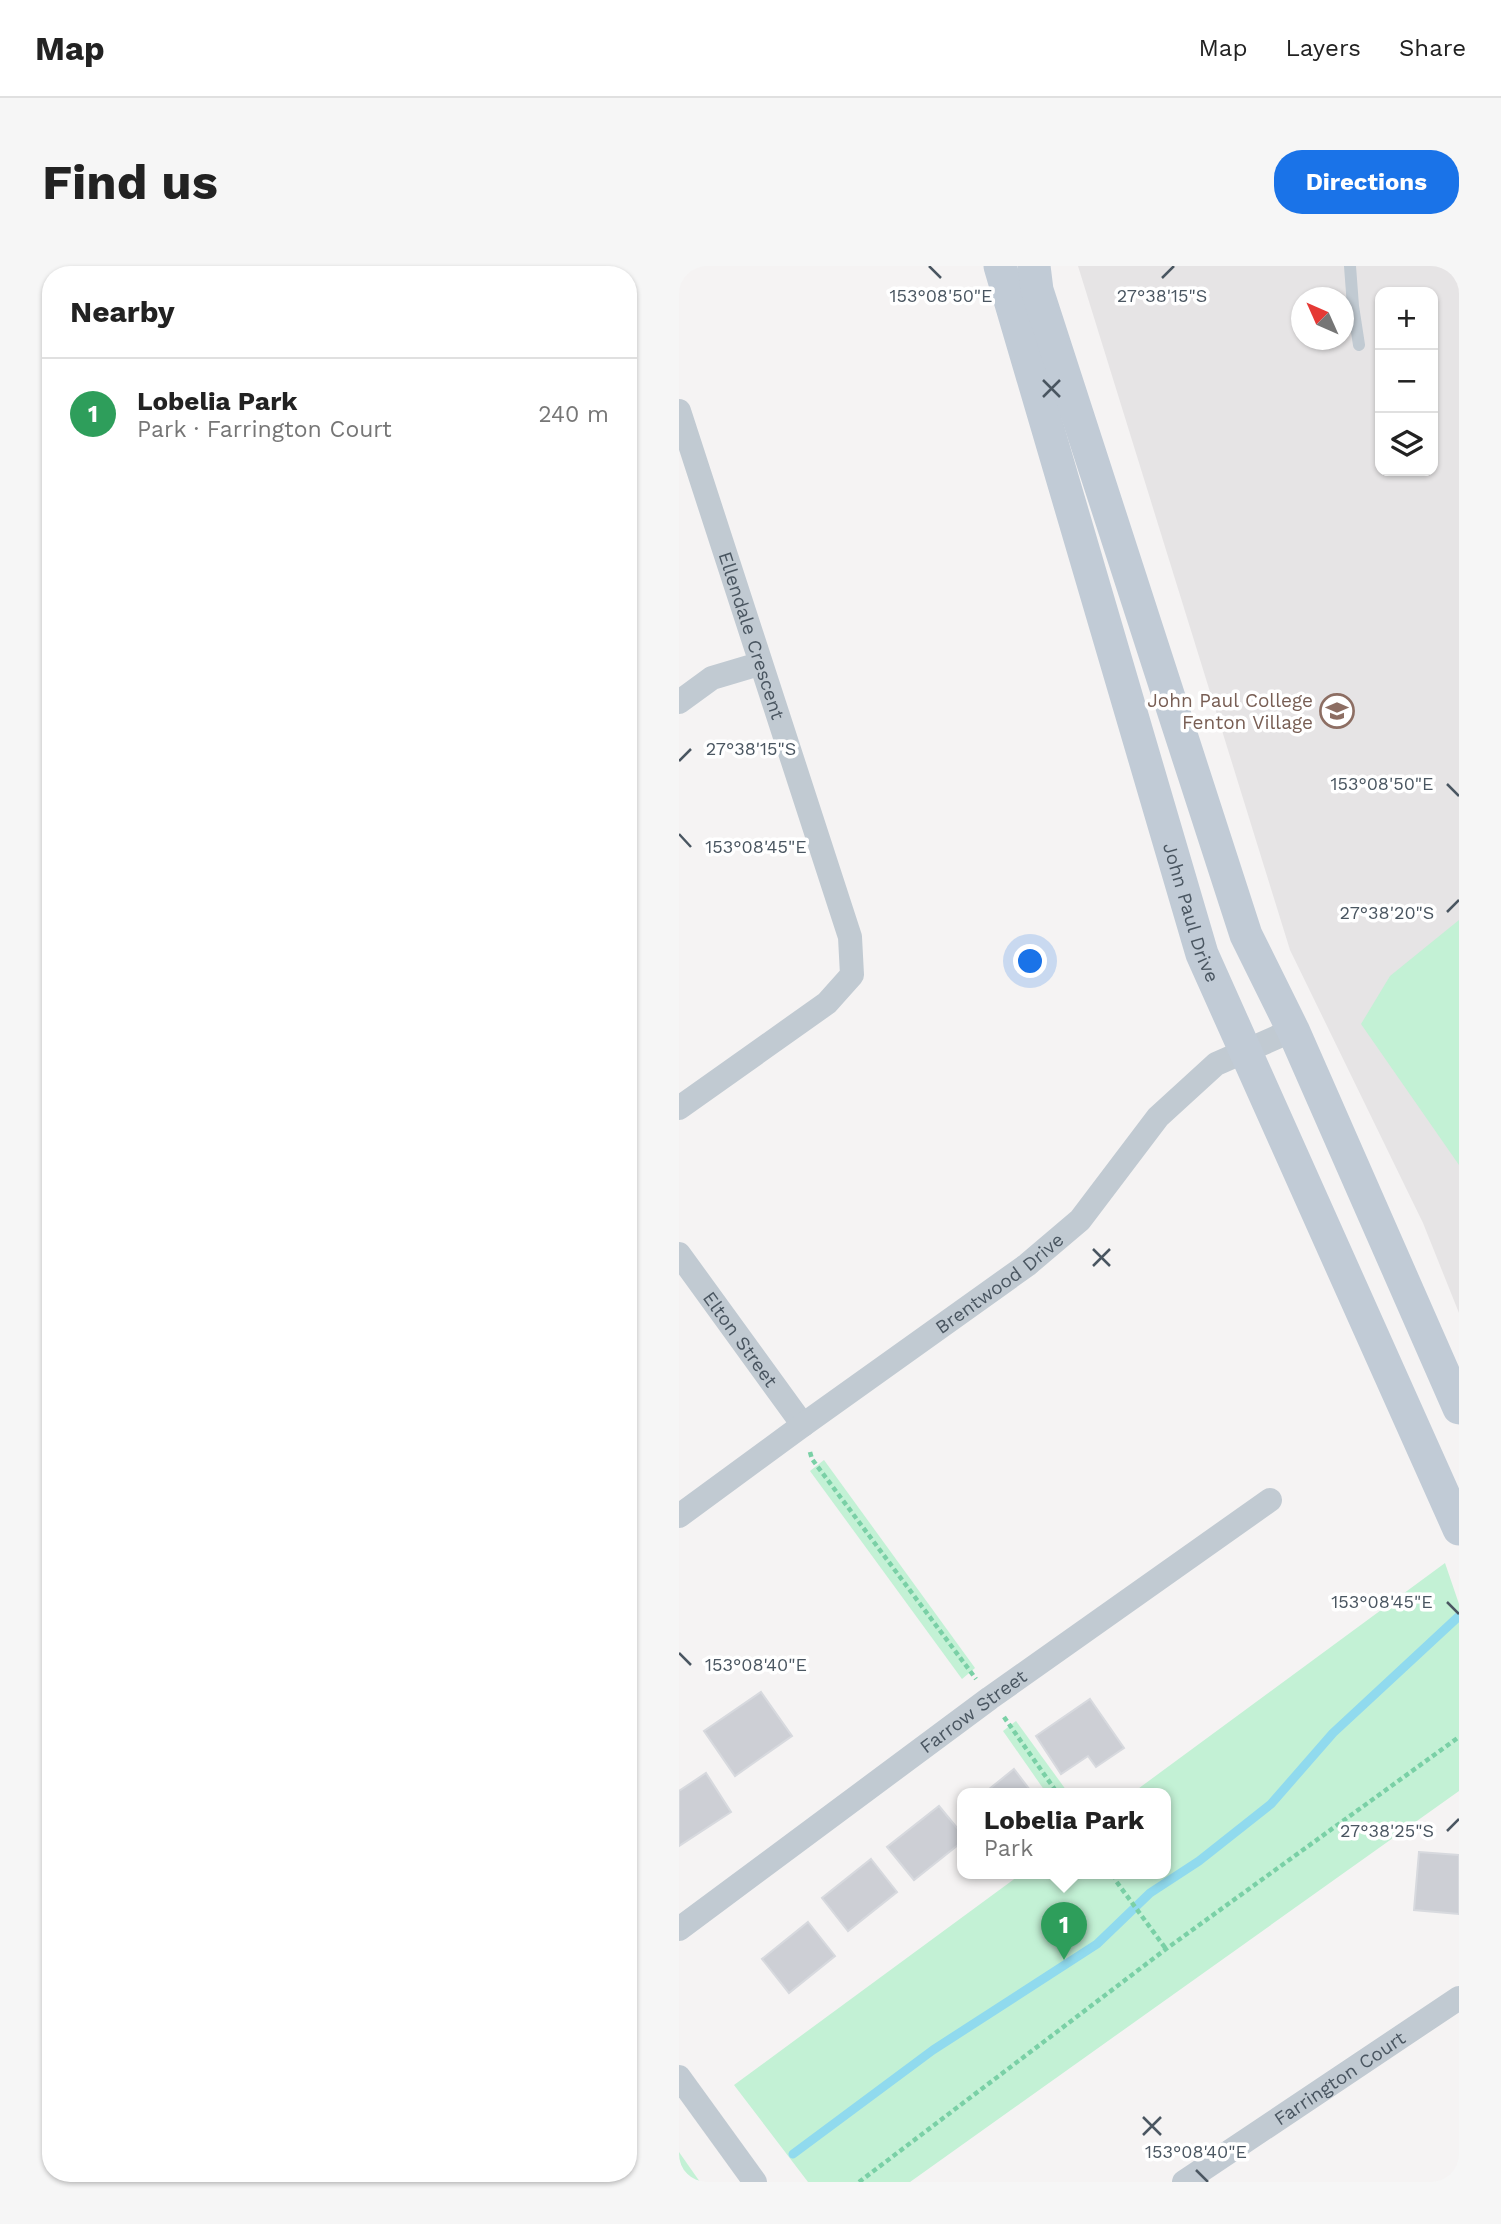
<!DOCTYPE html>
<html lang="en">
<head>
<meta charset="utf-8">
<style>
  body { margin:0; font-family:"Work Sans",sans-serif; background:#f6f6f6; color:#222 }
  .controls { position:absolute; right:21px; top:21px; display:grid; overflow:hidden; border-radius:14px; box-shadow:0 2px 5px #0004 }
  .controls button { width:63px; height:63px; display:grid; place-items:center; padding:0; border:0; border-bottom:2px solid #e0e0e0; background:#fff; color:#222; font:35px sans-serif }
  .compass { position:absolute; left:612px; top:21px; width:63px; height:63px; border-radius:50%; background:#fff; box-shadow:0 2px 5px #0004; rotate:315deg }
  .you { position:absolute; left:352px; top:696px; width:24px; height:24px; margin:-18px; border:5px solid #fff; border-radius:50%; background:#1a73e8; box-shadow:0 0 0 10px #1a73e833 }
  .badge { display:grid; place-items:center; width:46px; height:46px; border-radius:50%; background:#1a73e8; color:#fff; font-size:23px; font-weight:700 }
  .pin { position:absolute; translate:-50% -58px; filter:drop-shadow(0 2px 4px #0008) }
  .pin::after { content:''; position:absolute; top:37px; width:24px; height:21px; background:inherit; clip-path:polygon(0 0,100% 0,50% 100%) }
  .popup { position:absolute; left:278px; top:1522px; width:214px; height:91px; box-sizing:border-box; display:grid; place-content:center; border-radius:14px; background:#fff; filter:drop-shadow(0 2px 5px #0005); font-size:23px; white-space:nowrap; color:#767676 }
  .popup b { font-size:26px; color:#222 }
  .popup::after { content:''; position:absolute; left:50%; top:100%; margin-left:-14px; border:14px solid transparent; border-top-color:#fff }
  .list { margin:0; padding:0; list-style:none }
  h2 { display:flex; justify-content:space-between; align-items:center; height:91px; margin:0; padding:0 28px; font-size:30px }
  h2 small { font-size:23px; font-weight:400; color:#767676 }
  .list li { display:grid; grid-template-columns:46px 1fr auto; gap:21px; align-items:center; box-sizing:border-box; height:112px; padding:0 28px; border-top:2px solid #e0e0e0 }
  .list b { display:block; font-size:26px; white-space:nowrap }
  .list p { margin:0; font-size:23px; white-space:nowrap; color:#767676 }
  .list em { font-size:23px; font-style:normal; color:#767676 }
  .icon { flex:none; width:38px; height:38px; fill:none; stroke:currentColor; stroke-width:2; stroke-linecap:round; stroke-linejoin:round }
  .map { position:relative; flex:none; width:780px; height:1916px; overflow:hidden; border-radius:28px }
  header { display:flex; align-items:center; gap:42px; box-sizing:border-box; height:98px; padding:0 35px; background:#fff; border-bottom:2px solid #e0e0e0 }
  header strong { font-size:33px }
  nav { display:flex; gap:38px; margin-inline-start:auto; font-size:24px }
  .intro { display:flex; align-items:center; justify-content:space-between; box-sizing:border-box; height:168px; padding:0 42px }
  h1 { margin:0; font-size:49px }
  .button { padding:18px 32px; border-radius:28px; background:#1a73e8; color:#fff; font-size:24px; font-weight:700 }
  main { display:flex; gap:42px; padding:0 42px }
  aside { flex:1; background:#fff; border-radius:28px; box-shadow:0 2px 5px #0004 }
  .map>svg:first-child { display:block }
  .education { fill:#e6e4e5; fill-rule:evenodd }
  .green { fill:#c3f1d5 }
  .lines { fill:none; stroke-linecap:round; stroke-linejoin:round }
  .stream { stroke:#90daee; stroke-width:9 }
  .building { fill:#cdcfd5; stroke:#d7d9de; stroke-width:2 }
  .path { stroke:#7ad0a6; stroke-width:4.5; stroke-dasharray:5 3.5; stroke-linecap:butt }
  .lane { stroke:#c1cad2; stroke-width:12 }
  .street { stroke:#c1cad2; stroke-width:24 }
  .secondary { stroke:#c1cbd6; stroke-width:33 }
  .ticks { fill:none; stroke:#4a5661; stroke-width:2.5 }
  .labels { text-anchor:middle; stroke-width:7; stroke-linejoin:round; paint-order:stroke }
  .street-label { font-size:19px; fill:#4a5661; stroke:#fff }
  .education-label { font-size:19px; fill:#785e54; stroke:#fff; text-anchor:end }
  .ticks-label { font-size:18px; text-anchor:middle; fill:#4a5661; stroke:#fff; stroke-width:7; stroke-linejoin:round; paint-order:stroke }
</style>
</head>
<body>
<header>
<strong>Map</strong>
<nav><a>Map</a><a>Layers</a><a>Share</a></nav>
</header>
<div class="intro"><h1>Find us</h1><a class="button">Directions</a></div>
<main>
<aside>
<h2>Nearby<small></small></h2>
<ul class="list">
<li><span class="badge" style="background:#2e9e5b">1</span><div><b>Lobelia Park</b><p>Park · Farrington Court</p></div><em>240 m</em></li>
</ul>
</aside>
<div class="map">
<svg width="780" height="1916" viewBox="0 0 780 1916">
  <rect width="100%" height="100%" fill="#f5f3f3"/>
  <path class="education" d="M 399,0 L 780,0 L 780,1047 L 744,957 L 611,684 ZM 701,26 L 754,26 L 754,205 L 701,205 ZM 622,32 L 664,32 L 664,74 L 622,74 Z"/>
  <g class="green">
    <polygon points="780,654 780,899 682,758 711,710"/>
    <polygon points="145,1194 296,1402 283,1413 131,1205"/>
    <polygon points="766,1297 780,1338 780,1525 231,1916 129,1916 55,1819 342,1608 486,1608 486,1528 452,1528"/>
    <polygon points="337,1455 390,1528 368,1528 324,1465"/>
    <polygon points="0,1886 21,1916 0,1916"/>
  </g>
  <g class="lines">
    <polyline class="stream" points="114,1888 254,1784 418,1678 471,1627 520,1595 592,1538 654,1467 780,1350"/>
  </g>
  <g class="building">
    <polygon points="82,1426 113,1470 56,1510 25,1465"/>
    <polygon points="411,1433 445,1482 417,1501 409,1490 382,1508 357,1470"/>
    <polygon points="335,1503 354,1528 304,1528"/>
    <polygon points="27,1507 52,1546 0,1580 0,1525"/>
    <polygon points="260,1540 284,1569 284,1575 235,1614 208,1581"/>
    <polygon points="740,1586 780,1589 780,1648 735,1644"/>
    <polygon points="192,1593 218,1626 169,1665 143,1632"/>
    <polygon points="129,1656 156,1690 110,1727 83,1693"/>
  </g>
  <g class="lines">
    <g class="path">
      <polyline points="131,1186 133,1193 297,1413"/>
      <polyline points="325,1451 379,1528"/>
      <polyline points="435,1608 437,1615 487,1683"/>
      <polyline points="180,1916 487,1683 780,1471"/>
    </g>
    <polyline class="lane" points="671,0 674,40 680,79"/>
    <g class="street">
      <path id="s1" d="M 0,145 L 171,671 L 173,709 L 148,737 L 0,842"/>
      <polyline points="0,436 33,412 80,398"/>
      <path id="s2" d="M 0,988 L 124,1159"/>
      <path id="s3" d="M 0,1250 L 124,1159 L 348,999 L 401,954 L 479,851 L 537,798 L 614,764"/>
      <path id="s4" d="M 0,1663 L 311,1432 L 591,1234"/>
      <polyline points="0,1811 76,1916"/>
      <path id="s5" d="M 505,1916 L 780,1732"/>
    </g>
    <g class="secondary">
      <path id="s6" d="M 321,0 L 523,688 L 780,1263"/>
      <polyline points="355,0 358,24 567,669 614,764 780,1142"/>
    </g>
  </g>
  <path class="ticks" d="M 250,0 L 262,12M 483,12 L 495,0M 364,114 L 381,131M 364,131 L 381,114M 0,495 L 12,483M 768,518 L 780,530M 0,568 L 12,581M 768,646 L 780,634M 414,983 L 431,1000M 414,1000 L 431,983M 768,1336 L 780,1348M 0,1387 L 12,1399M 768,1565 L 780,1553M 464,1851 L 482,1869M 464,1869 L 482,1851M 517,1904 L 529,1916"/>
  <defs>
    <g id="school-ring" transform="scale(1.75)"><circle r="9.5" fill="#fff" stroke="#8d6e63" stroke-width="1.5"/><path d="M0-5L7-2L0 1L-7-2ZM-4 1L0 2.5L4 1V4Q0 6-4 4Z" fill="#8d6e63"/></g>
  </defs>
  <g fill-rule="evenodd">
    <use href="#school-ring" x="658" y="445"/>
  </g>
  <g class="labels">
    <g class="street-label">
      <text dy="7" stroke="none"><textPath href="#s1" startOffset="236">Ellendale Crescent</textPath></text>
      <text dy="7" stroke="none"><textPath href="#s6" startOffset="674">John Paul Drive</textPath></text>
      <text dy="7" stroke="none"><textPath href="#s3" startOffset="396">Brentwood Drive</textPath></text>
      <text dy="7" stroke="none"><textPath href="#s2" startOffset="105">Elton Street</textPath></text>
      <text dy="7" stroke="none"><textPath href="#s4" startOffset="366">Farrow Street</textPath></text>
      <text dy="7" stroke="none"><textPath href="#s5" startOffset="187">Farrington Court</textPath></text>
    </g>
    <g class="education-label">
      <text x="634" y="441">John Paul College<tspan x="634" dy="22">Fenton Village</tspan></text>
    </g>
  </g>
  <g class="ticks-label">
    <text x="262" y="36">153°08'50"E</text>
    <text x="483" y="36">27°38'15"S</text>
    <text x="72" y="489">27°38'15"S</text>
    <text x="703" y="524">153°08'50"E</text>
    <text x="77" y="587">153°08'45"E</text>
    <text x="708" y="653">27°38'20"S</text>
    <text x="703" y="1342">153°08'45"E</text>
    <text x="77" y="1405">153°08'40"E</text>
    <text x="708" y="1571">27°38'25"S</text>
    <text x="517" y="1892">153°08'40"E</text>
  </g>
</svg>
<div class="controls">
<button>+</button>
<button>−</button>
<button><svg class="icon" aria-label="layers" viewBox="0 0 24 24"><path d="M12 4l9 5-9 5-9-5zM3 14l9 5 9-5"/></svg></button>
</div>
<svg class="compass" viewBox="-18 -18 36 36"><path d="M0-13l5 13h-10z" fill="#e53935"/><path d="M0 13l5-13h-10z" fill="#767676"/></svg>
<div class="you"></div>
<div class="pin badge" style="left:385px;top:1694px;background:#2e9e5b">1</div>
<div class="popup"><b>Lobelia Park</b>Park</div>
</div>
</main>
</body>
</html>
